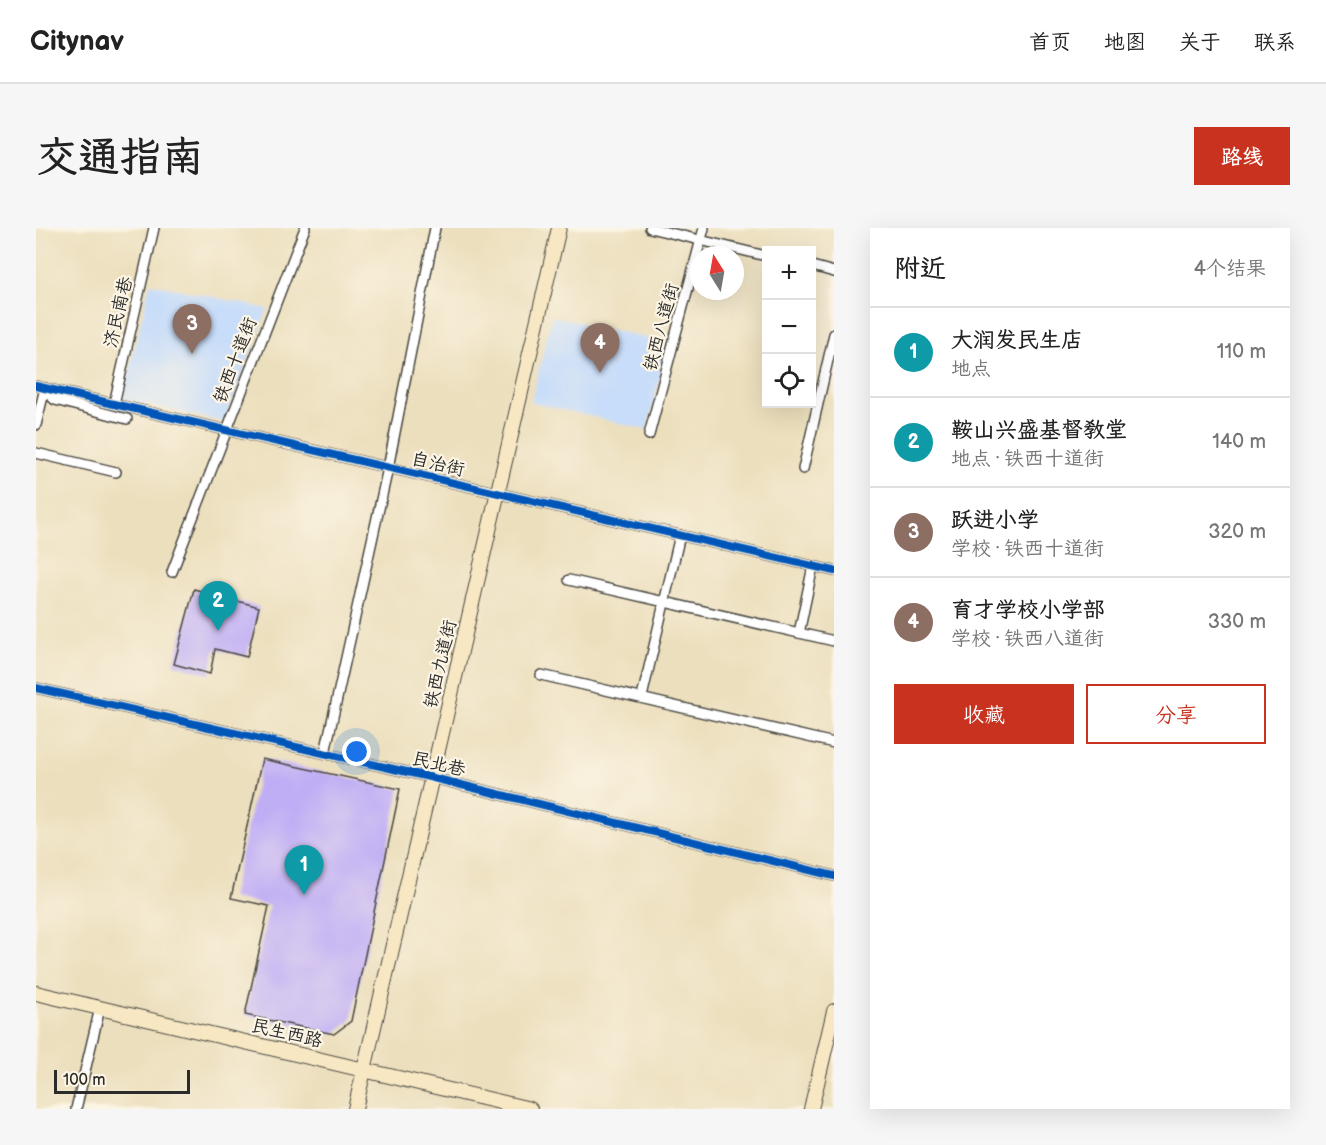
<!DOCTYPE html>
<html lang="zh">
<head>
<meta charset="utf-8">
<style>
  body { margin:0; font-family:"Balsamiq Sans","LXGW WenKai TC",sans-serif; background:#f6f6f6; color:#222 }
  .controls { position:absolute; right:18px; top:18px; display:grid; overflow:hidden; border-radius:0px; box-shadow:0 6px 24px #0002 }
  .controls button { width:54px; height:54px; display:grid; place-items:center; padding:0; border:0; border-bottom:2px solid #e0e0e0; background:#fff; color:#222; font:30px sans-serif }
  .compass { position:absolute; left:654px; top:18px; width:54px; height:54px; border-radius:50%; background:#fff; box-shadow:0 6px 24px #0002; rotate:349deg }
  .scale { position:absolute; left:18px; bottom:15px; width:136px; box-sizing:border-box; padding-left:6px; border:3px solid #2b2b2b; border-top:0; font-size:16px; line-height:21px; white-space:nowrap; color:#2b2b2b; -webkit-text-stroke:4px #fcf5e5; paint-order:stroke }
  .you { position:absolute; left:321px; top:524px; width:21px; height:21px; margin:-15px; border:4px solid #fff; border-radius:50%; background:#1a73e8; box-shadow:0 0 0 9px #1a73e833 }
  .badge { display:grid; place-items:center; width:39px; height:39px; border-radius:50%; background:#c8321e; color:#fff; font-size:20px; font-weight:700 }
  .pin { position:absolute; translate:-50% -50px; filter:drop-shadow(0 2px 3px #0008) }
  .pin::after { content:''; position:absolute; top:32px; width:21px; height:18px; background:inherit; clip-path:polygon(0 0,100% 0,50% 100%) }
  .list { margin:0; padding:0; list-style:none }
  h2 { display:flex; justify-content:space-between; align-items:center; height:78px; margin:0; padding:0 24px; font-size:26px }
  h2 small { font-size:20px; font-weight:400; color:#767676 }
  .list li { display:grid; grid-template-columns:39px 1fr auto; gap:18px; align-items:center; box-sizing:border-box; height:90px; padding:0 24px; border-top:2px solid #e0e0e0 }
  .list b { display:block; font-size:22px; white-space:nowrap }
  .list p { margin:0; font-size:20px; white-space:nowrap; color:#767676 }
  .list em { font-size:20px; font-style:normal; color:#767676 }
  .actions { display:flex; gap:12px; padding:18px 24px }
  .actions a { flex:1; padding:14px 0; border:2px solid #c8321e; border-radius:0px; text-align:center; font-size:21px; color:#c8321e }
  .actions .main { background:#c8321e; color:#fff }
  .icon { flex:none; width:33px; height:33px; fill:none; stroke:currentColor; stroke-width:2; stroke-linecap:round; stroke-linejoin:round }
  .map { position:relative; flex:none; width:798px; height:881px; overflow:hidden; border-radius:0px }
  header { display:flex; align-items:center; gap:36px; box-sizing:border-box; height:84px; padding:0 30px; background:#fff; border-bottom:2px solid #e0e0e0 }
  header strong { font-size:28px }
  nav { display:flex; gap:33px; margin-inline-start:auto; font-size:21px }
  .intro { display:flex; align-items:center; justify-content:space-between; box-sizing:border-box; height:144px; padding:0 36px }
  h1 { margin:0; font-size:42px }
  .button { padding:15px 27px; border-radius:0px; background:#c8321e; color:#fff; font-size:21px; font-weight:700 }
  main { display:flex; gap:36px; padding:0 36px }
  aside { flex:1; background:#fff; border-radius:0px; box-shadow:0 6px 24px #0002 }
  .map>svg:first-child { display:block }
  .built { fill:#c8ddf9 }
  .building { fill:#bfadf5 }
  .lines { fill:none; stroke-linecap:round; stroke-linejoin:round }
  .street-casing { stroke:#484641; stroke-width:12 }
  .secondary-casing { stroke:#484641; stroke-width:16 }
  .street { stroke:#fff; stroke-width:9 }
  .secondary { stroke:#f7e8c3; stroke-width:14 }
  .cycleway-casing { stroke:#fcf5e5; stroke-width:11 }
  .cycleway { stroke:#0057b8; stroke-width:8 }
  .labels { text-anchor:middle; stroke-width:4.5; stroke-linejoin:round; paint-order:stroke }
  .street-label { font-size:18px; fill:#2b2b2b; stroke:#fcf5e5 }
</style>
</head>
<body>
<header>
<strong>Citynav</strong>
<nav><a>首页</a><a>地图</a><a>关于</a><a>联系</a></nav>
</header>
<div class="intro"><h1>交通指南</h1><a class="button">路线</a></div>
<main>
<div class="map">
<svg width="798" height="881" viewBox="0 0 798 881">
  <rect width="100%" height="100%" fill="#fcf5e5"/>
  <filter id="ink" filterUnits="userSpaceOnUse"><feTurbulence type="fractalNoise" baseFrequency=".0167" numOctaves="2"/><feDisplacementMap in="SourceGraphic" scale="12" xChannelSelector="R" yChannelSelector="G"/><feConvolveMatrix kernelMatrix="1 2 1 2 8 2 1 2 1" color-interpolation-filters="sRGB"/></filter>
  <filter id="wash" filterUnits="userSpaceOnUse"><feTurbulence type="fractalNoise" baseFrequency=".008" numOctaves="4" result="noise"/><feDisplacementMap in="SourceGraphic" scale="24" xChannelSelector="R" yChannelSelector="G"/><feGaussianBlur stdDeviation="1.35" result="paint"/><feColorMatrix in="noise" values="0 0 0 0 0 0 0 0 0 0 0 0 0 0 0 0 0 1.4 0 .05"/><feComposite in="paint" operator="in"/></filter>
  <g filter="url(#wash)">
    <rect width="100%" height="100%" fill="#ecdfbd"/>
    <g class="built">
      <polygon points="114,55 232,81 188,194 87,171"/>
      <polygon points="516,88 632,115 611,202 495,174"/>
    </g>
    <g id="blocks">
      <g class="building">
        <polygon points="158,361 223,379 211,429 179,421 174,446 138,436"/>
        <polygon points="226,531 364,561 315,793 298,806 209,787 233,678 195,670"/>
      </g>
    </g>
  </g>
  <g filter="url(#ink)">
    <use href="#blocks" fill-opacity="0" stroke="#484641" stroke-width="1.5"/>
    <g class="lines">
      <g class="street-casing">
        <g id="street">
          <polyline points="614,0 730,28"/>
          <polyline points="776,38 798,44"/>
          <polyline points="0,158 798,343"/>
          <polyline points="8,162 19,172 91,191"/>
          <polyline points="78,176 118,0"/>
          <polyline points="0,197 9,160"/>
          <polyline points="613,207 668,0"/>
          <polyline points="0,225 80,244"/>
          <polyline points="767,241 798,106"/>
          <polyline points="136,344 269,0"/>
          <polyline points="533,352 798,413"/>
          <polyline points="763,405 777,338"/>
          <polyline points="505,447 798,515"/>
          <polyline points="0,460 393,549 798,648"/>
          <polyline points="606,469 644,307"/>
          <polyline points="289,525 352,240 399,0"/>
          <polyline points="40,881 64,780"/>
        </g>
      </g>
      <g class="secondary-casing">
        <g id="secondary">
          <polyline points="0,765 494,881"/>
          <polyline points="319,881 523,0"/>
          <polyline points="775,881 798,783"/>
        </g>
      </g>
      <use href="#street" class="street"/>
      <use href="#secondary" class="secondary"/>
      <g class="cycleway-casing">
        <g id="cycleway">
          <polyline points="0,158 798,343"/>
          <polyline points="0,460 393,549 798,648"/>
        </g>
      </g>
      <use href="#cycleway" class="cycleway"/>
    </g>
  </g>
  <g class="labels">
    <g class="street-label">
      <text transform="translate(82 84) rotate(-77)" y="6">济民南巷</text>
      <text transform="translate(625 99) rotate(-75)" y="6">铁西八道街</text>
      <text transform="translate(199 132) rotate(-69)" y="6">铁西十道街</text>
      <text transform="translate(402 236) rotate(13)" y="6">自治街</text>
      <text transform="translate(404 436) rotate(-77)" y="6">铁西九道街</text>
      <text transform="translate(403 536) rotate(13)" y="6">民北巷</text>
      <text transform="translate(251 805) rotate(13)" y="6">民生西路</text>
    </g>
  </g>
</svg>
<div class="controls">
<button>+</button>
<button>−</button>
<button><svg class="icon" aria-label="locate" viewBox="0 0 24 24"><circle cx="12" cy="12" r="6"/><path d="M12 2v4M12 18v4M2 12h4M18 12h4"/></svg></button>
</div>
<svg class="compass" viewBox="-18 -18 36 36"><path d="M0-13l5 13h-10z" fill="#e53935"/><path d="M0 13l5-13h-10z" fill="#767676"/></svg>
<div class="scale">100 m</div>
<div class="you"></div>
<div class="pin badge" style="left:268px;top:667px;background:#0f9aa8">1</div>
<div class="pin badge" style="left:182px;top:403px;background:#0f9aa8">2</div>
<div class="pin badge" style="left:156px;top:126px;background:#8d6e63">3</div>
<div class="pin badge" style="left:564px;top:145px;background:#8d6e63">4</div>
</div>
<aside>
<h2>附近<small>4个结果</small></h2>
<ul class="list">
<li><span class="badge" style="background:#0f9aa8">1</span><div><b>大润发民生店</b><p>地点</p></div><em>110 m</em></li>
<li><span class="badge" style="background:#0f9aa8">2</span><div><b>鞍山兴盛基督教堂</b><p>地点 · 铁西十道街</p></div><em>140 m</em></li>
<li><span class="badge" style="background:#8d6e63">3</span><div><b>跃进小学</b><p>学校 · 铁西十道街</p></div><em>320 m</em></li>
<li><span class="badge" style="background:#8d6e63">4</span><div><b>育才学校小学部</b><p>学校 · 铁西八道街</p></div><em>330 m</em></li>
</ul>
<div class="actions"><a class="main">收藏</a><a>分享</a></div>
</aside>
</main>
</body>
</html>
